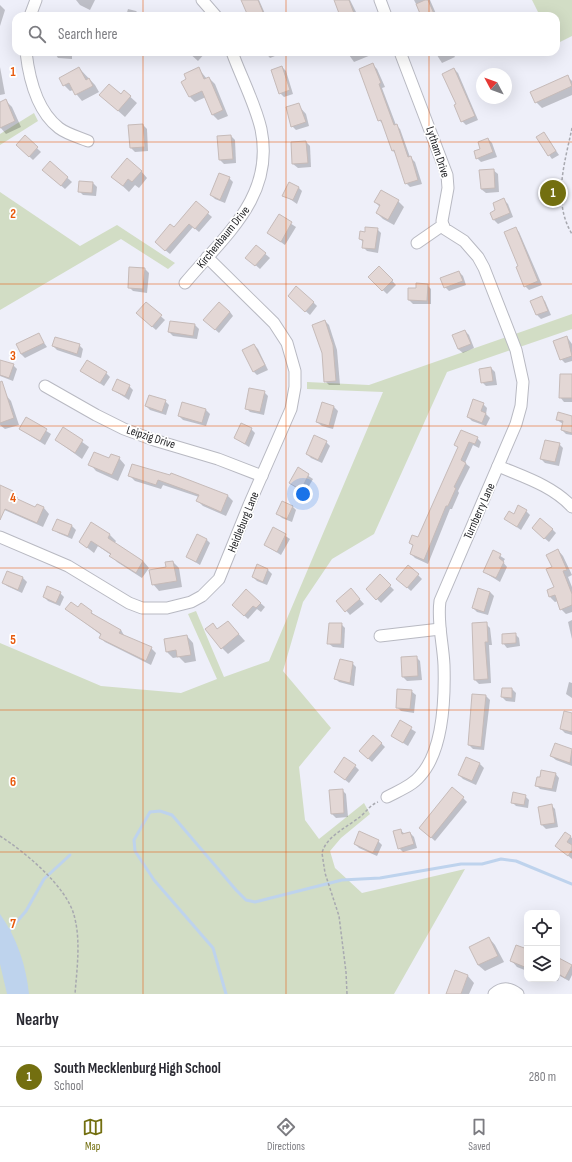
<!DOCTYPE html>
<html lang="en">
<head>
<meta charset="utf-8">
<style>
  body { margin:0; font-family:"Sofia Sans Condensed",sans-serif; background:#f7f7f7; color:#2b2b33 }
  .controls { position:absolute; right:12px; bottom:12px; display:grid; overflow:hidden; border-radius:8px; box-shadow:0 4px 16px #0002 }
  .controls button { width:36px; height:36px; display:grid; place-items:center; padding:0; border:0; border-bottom:1px solid #e1e1e2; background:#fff; color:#2b2b33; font:20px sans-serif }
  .compass { position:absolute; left:476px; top:68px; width:36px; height:36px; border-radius:50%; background:#fff; box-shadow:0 4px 16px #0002; rotate:311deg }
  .you { position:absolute; left:303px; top:494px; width:14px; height:14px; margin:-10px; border:3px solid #fff; border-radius:50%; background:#1a73e8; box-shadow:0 0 0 6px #1a73e833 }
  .badge { display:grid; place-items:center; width:26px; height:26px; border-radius:50%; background:#736f10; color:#fff; font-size:13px; font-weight:700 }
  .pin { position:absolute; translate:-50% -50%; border:2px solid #fff; box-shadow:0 1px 4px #0006 }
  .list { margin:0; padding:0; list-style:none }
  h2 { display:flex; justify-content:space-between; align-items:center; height:52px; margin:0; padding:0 16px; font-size:17px }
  h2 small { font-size:13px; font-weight:400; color:#7c7c81 }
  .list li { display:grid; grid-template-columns:26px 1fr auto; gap:12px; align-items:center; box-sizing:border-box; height:60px; padding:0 16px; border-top:1px solid #e1e1e2 }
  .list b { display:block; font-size:15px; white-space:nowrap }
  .list p { margin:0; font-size:13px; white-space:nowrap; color:#7c7c81 }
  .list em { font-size:13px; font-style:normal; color:#7c7c81 }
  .icon { flex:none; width:22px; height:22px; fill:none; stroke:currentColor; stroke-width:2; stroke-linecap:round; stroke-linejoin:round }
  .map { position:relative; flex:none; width:572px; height:994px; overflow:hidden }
  .search { position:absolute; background:#fff; box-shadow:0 4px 16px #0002; left:12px; right:12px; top:12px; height:44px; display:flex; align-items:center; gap:10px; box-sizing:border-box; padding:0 14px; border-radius:12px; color:#7c7c81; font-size:15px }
  .sheet { height:112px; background:#fff }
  nav { display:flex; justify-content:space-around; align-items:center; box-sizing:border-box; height:56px; border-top:1px solid #e1e1e2; background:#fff; font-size:11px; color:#7c7c81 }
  nav a { display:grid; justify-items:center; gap:2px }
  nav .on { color:#736f10 }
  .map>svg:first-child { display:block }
  .green { fill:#d2ddc5 }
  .water { fill:#bed3ed }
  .shadow { fill:#0003 }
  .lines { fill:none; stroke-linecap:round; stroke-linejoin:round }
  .stream { stroke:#bed3ed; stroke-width:3 }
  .building { fill:#e3d7d5; stroke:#c6bbb9 }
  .minor-casing { stroke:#b8b9c2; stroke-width:13 }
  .path { stroke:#a8a9b0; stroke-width:1.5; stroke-dasharray:3 2; stroke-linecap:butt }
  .minor { stroke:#fff; stroke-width:11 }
  .grid { fill:none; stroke:#e8590c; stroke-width:1; stroke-opacity:0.55 }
  .labels { text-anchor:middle; stroke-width:3.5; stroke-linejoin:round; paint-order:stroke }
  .street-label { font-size:12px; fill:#232427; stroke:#fff }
  .grid-label { font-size:13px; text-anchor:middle; font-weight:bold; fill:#e8590c; stroke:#fff; stroke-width:3.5; stroke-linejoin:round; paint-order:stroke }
</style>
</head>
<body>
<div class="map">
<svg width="572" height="994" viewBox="0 0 572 994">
  <rect width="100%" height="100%" fill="#eeeff9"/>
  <g class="green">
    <polygon points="532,0 572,0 572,36 556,44 556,16 540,16"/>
    <polygon points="34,113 38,121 0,145 0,134"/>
    <polygon points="0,192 80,246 117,225 175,263 168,269 121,239 0,310"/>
    <polygon points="572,314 572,329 447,372 374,534 332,559 303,602 283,671 331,728 299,767 305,820 319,839 364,803 370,814 341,838 330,851 335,868 362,893 465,869 394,994 0,994 0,643 101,686 181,693 217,679 188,614 196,611 224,677 269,661 383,392 307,389 307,382 369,385"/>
  </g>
  <path class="water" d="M 0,914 C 17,938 26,965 29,994 L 7,994 L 0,964 Z"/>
  <g class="shadow">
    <polygon points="76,0 95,0 90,10 80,5"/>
    <polygon points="242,0 259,0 266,16 249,16"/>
    <polygon points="339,0 350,0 358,16 341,16"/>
    <polygon points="414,0 430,0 437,16 422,16"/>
    <polygon points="0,5 5,10 0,26"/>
    <polygon points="128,9 136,11 141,16 126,16"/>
    <polygon points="114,14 124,16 113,16"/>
    <polygon points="149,14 172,15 173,16 149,16"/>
    <polygon points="54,52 72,52 72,59 58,58"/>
    <polygon points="188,52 206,52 198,61"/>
    <polygon points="265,52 279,52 280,54 270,58"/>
    <polygon points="347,52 370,52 371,55 354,62"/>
    <polygon points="435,52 452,52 455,57 442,63"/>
    <polygon points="373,65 377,69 385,87 382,88 396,125 400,129 410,157 415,162 422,184 410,187 406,183 396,154 393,151 383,124 379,120"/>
    <polygon points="0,67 5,94 0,95"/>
    <polygon points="282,67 286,71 293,94 284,97 280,93"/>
    <polygon points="79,68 95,85 99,92 82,101 73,90 70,91 64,85"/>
    <polygon points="198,68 207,79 209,78 215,84 228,116 218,120 212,114 206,97 195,102 190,97"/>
    <polygon points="454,69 458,73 478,120 466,125 462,121 458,104"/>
    <polygon points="568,77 572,81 572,95 542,108 536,102"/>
    <polygon points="125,92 137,103 125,117 107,101 121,96"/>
    <polygon points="5,100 12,107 21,127 6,134 0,127 0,103"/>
    <polygon points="298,105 306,114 309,126 296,130 292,126"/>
    <polygon points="143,125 147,129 148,151 135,152 131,148 129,126"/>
    <polygon points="544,133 559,155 552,159 549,155"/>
    <polygon points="231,136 235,140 236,163 224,164 220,160"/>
    <polygon points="25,137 41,152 33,160 17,145"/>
    <polygon points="488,139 492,143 497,157 481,162 477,158"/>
    <polygon points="306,142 310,146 311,167 298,168 293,164 292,143"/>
    <polygon points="50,162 72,182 65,189 47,174"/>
    <polygon points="493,170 498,174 499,192 486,193 481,189"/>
    <polygon points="141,171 147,178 139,188 135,185 129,192 113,177"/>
    <polygon points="229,178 233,182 225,203 215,199 211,195"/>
    <polygon points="93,183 97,187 96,196 83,195 79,191"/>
    <polygon points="298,187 302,191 297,204 284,195"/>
    <polygon points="504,200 508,204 513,217 498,224 494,220 497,211"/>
    <polygon points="398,201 404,207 394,225 383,219 377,213 380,207 375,202"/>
    <polygon points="196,203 212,217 199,232 193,227 170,254 160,246"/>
    <polygon points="279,216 296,227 285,245 268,233"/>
    <polygon points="515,228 519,232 542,285 529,290 525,286 519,267"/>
    <polygon points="377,229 381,233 378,253 367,251 363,247 364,243 360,239 366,233"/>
    <polygon points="256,246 270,258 260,269 251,261"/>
    <polygon points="379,267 396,285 387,294 369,277"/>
    <polygon points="145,269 149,273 147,293 133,291 129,287"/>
    <polygon points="459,272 463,276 466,285 449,291 445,287"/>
    <polygon points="427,285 431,289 431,304 413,304 409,300 417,289"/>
    <polygon points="541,297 545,301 551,315 541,319 537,315 532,301"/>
    <polygon points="293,300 313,302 317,306 310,315"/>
    <polygon points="146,303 165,320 156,330 141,317"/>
    <polygon points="230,312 233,316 219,333 209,324"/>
    <polygon points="325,321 329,325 337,350 340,385 329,385 325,381"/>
    <polygon points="195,325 199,329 197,339 173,336 169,332"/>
    <polygon points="465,331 469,335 474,348 463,353 458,349"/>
    <polygon points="38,334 47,347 25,358 21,354"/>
    <polygon points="567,337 572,344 572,361 565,363 561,359"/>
    <polygon points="79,345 83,349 81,358 57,350 53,346"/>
    <polygon points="254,345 258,349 268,370 257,375 253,371"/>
    <polygon points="0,365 13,365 17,369 13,381 0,376"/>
    <polygon points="491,368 495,372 497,385 486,386 482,382"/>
    <polygon points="81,371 106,373 110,377 104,386"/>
    <polygon points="572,375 572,402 564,402 560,397"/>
    <polygon points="129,386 133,390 129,400 113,390"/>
    <polygon points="264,392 268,396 264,415 250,412 246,408"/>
    <polygon points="5,394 11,401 19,425 5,429 0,425 0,396"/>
    <polygon points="165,401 169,405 166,415 150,410 146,406"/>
    <polygon points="322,404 334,407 338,411 333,429 322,426 317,422"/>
    <polygon points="483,404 487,408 486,414 490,418 486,426 472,421 468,417"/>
    <polygon points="206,410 210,414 206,426 183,420 179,416"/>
    <polygon points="572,417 572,435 566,434 562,430 563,424 557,420"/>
    <polygon points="26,418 51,434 45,445 20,429"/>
    <polygon points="63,428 89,447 82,459 56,440"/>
    <polygon points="251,429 255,433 249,447 235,438"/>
    <polygon points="477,438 481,442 479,448 473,445 465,463 470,467 458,491 459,493 452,509 450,509 428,564 415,558 411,554 414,547 410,543 419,539 459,448 455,445"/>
    <polygon points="326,442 330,446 322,463 311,458 307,454"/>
    <polygon points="559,444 563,448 559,466 545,463 541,459"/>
    <polygon points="119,458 125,465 118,481 96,471 90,464"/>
    <polygon points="298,469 313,479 305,493 290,483"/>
    <polygon points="172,474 228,496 233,501 226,516 203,506 198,501 199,497 163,485 161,489 135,481 130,476 171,476"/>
    <polygon points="1,487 13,492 18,498 17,500 36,509 37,505 44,508 49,514 43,527 0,508"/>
    <polygon points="292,506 296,510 292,522 282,518 278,514"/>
    <polygon points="526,511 530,515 521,530 505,519"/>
    <polygon points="58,520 72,526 76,530 72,539 58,533 54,529"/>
    <polygon points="92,524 110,535 116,541 114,544 143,561 149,568 142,578 117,562 111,555 98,546 94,553 80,542"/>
    <polygon points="273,528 290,539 281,555 265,545"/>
    <polygon points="552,529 556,533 549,542 537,532"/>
    <polygon points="206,539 210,543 200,565 187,557"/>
    <polygon points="558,550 563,556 572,575 568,577 572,587 572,612 566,614 561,609 558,601 555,602 550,597 548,591 556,588 553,567"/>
    <polygon points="494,552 505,559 503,562 507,567 500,582 484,572"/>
    <polygon points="173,562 179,568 182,587 159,591 153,584"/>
    <polygon points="268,570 272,574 267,585 257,581 253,577"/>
    <polygon points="8,572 23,578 27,582 22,593 7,586 3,582"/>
    <polygon points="418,575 422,579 411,591 401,582"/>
    <polygon points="380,576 394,590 381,603 367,589"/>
    <polygon points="246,590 265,607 261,612 257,609 248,619 237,609"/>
    <polygon points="490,592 494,596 488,615 477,612 473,608"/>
    <polygon points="60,593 64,597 60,606 48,601 44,597"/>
    <polygon points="355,594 364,604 350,615 338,601"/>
    <polygon points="81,604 97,617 121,630 125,637 151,648 156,653 151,665 105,642 100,637 101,635 67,609 78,609"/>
    <polygon points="572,620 572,639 568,622"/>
    <polygon points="228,622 245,641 228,654 222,648 218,630"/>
    <polygon points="341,624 345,628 344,648 333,647 328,643"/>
    <polygon points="473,624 486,624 490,628 492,645 489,645 491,683 479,684 475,680"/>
    <polygon points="515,634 519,638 520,646 507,648 503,643"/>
    <polygon points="187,636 193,643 196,661 185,663 179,657 173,658 167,652"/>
    <polygon points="416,657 420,661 422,680 407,681 403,677"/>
    <polygon points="352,663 356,667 354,686 339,682 335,678"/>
    <polygon points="569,682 572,683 572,698 566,694"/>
    <polygon points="512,689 516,693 515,702 506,701 502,697"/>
    <polygon points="411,691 416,695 414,713 401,711 397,707"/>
    <polygon points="486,696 490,700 484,750 473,749 469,745"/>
    <polygon points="572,714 572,735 565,733 561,729"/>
    <polygon points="400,722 416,732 408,746 392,736"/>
    <polygon points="381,743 385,747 372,762 364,755"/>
    <polygon points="556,744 572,750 572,766 556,760 551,756"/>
    <polygon points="480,764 484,768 476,785 463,779 459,775"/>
    <polygon points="355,766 359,770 349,783 335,772"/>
    <polygon points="555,773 559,778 556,792 540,789 536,785"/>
    <polygon points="342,790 346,794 348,817 336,818 332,814"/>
    <polygon points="525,796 529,800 528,808 516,806 512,802"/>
    <polygon points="463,798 467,802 435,841 424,831"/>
    <polygon points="551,805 555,809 558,827 546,829 542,825 539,807"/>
    <polygon points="400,830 405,834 410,833 414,837 417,848 403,852 399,848"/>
    <polygon points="565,833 572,838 572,859 556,846"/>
    <polygon points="378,841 382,845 377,856 359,848 355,844"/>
    <polygon points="489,938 495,945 504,962 485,971 478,965 470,947"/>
    <polygon points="527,950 527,971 517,967 511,960"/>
    <polygon points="557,958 572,966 572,975 569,981 560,976 558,981 554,979 557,979"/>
    <polygon points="455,972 468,976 474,983 469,994 447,994"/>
  </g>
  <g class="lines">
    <g class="stream">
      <polyline points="8,932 26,911 44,879 70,855"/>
      <polyline points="226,994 213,948 154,880 135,851 134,840 150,812 160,811 172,815 236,890 246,900 255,902 342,880 380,878 461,864 482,864 501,859 516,861 572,884"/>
    </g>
  </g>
  <g class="building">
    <polygon points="241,0 258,0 263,12 255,16 248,16"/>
    <polygon points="334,0 349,0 355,16 340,16"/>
    <polygon points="425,0 428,0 435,16 421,16 416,4"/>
    <polygon points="373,63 381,83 379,84 394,125 397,124 408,157 411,156 418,180 405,184 394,150 392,151 381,120 378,121 359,69"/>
    <polygon points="282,66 290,90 279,94 271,70"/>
    <polygon points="79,67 86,80 89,78 93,86 75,95 69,83 63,86 59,78"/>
    <polygon points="199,67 204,79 209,77 223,110 212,115 202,91 189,97 181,82 186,79 184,74"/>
    <polygon points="454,68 475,116 461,122 454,105 456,104 442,74"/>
    <polygon points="568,75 572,86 535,103 530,92"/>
    <polygon points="109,84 121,94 124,90 131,96 118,111 99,95"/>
    <polygon points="6,99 15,121 0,128 0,102"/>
    <polygon points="299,103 306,122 291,127 286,107"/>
    <polygon points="143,124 145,147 130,148 128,125"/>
    <polygon points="544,132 556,151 548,156 536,137"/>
    <polygon points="25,135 38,147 29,157 16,145"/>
    <polygon points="231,135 233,159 219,160 217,136"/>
    <polygon points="488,138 493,152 476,159 474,151 480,149 478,142"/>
    <polygon points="306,141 308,163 292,164 291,142"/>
    <polygon points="127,158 142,171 132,182 128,179 123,186 111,177"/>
    <polygon points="50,161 68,177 61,186 42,170"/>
    <polygon points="494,169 495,188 481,189 479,170"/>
    <polygon points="219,173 230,177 220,200 210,195"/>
    <polygon points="79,181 93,182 92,193 78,192"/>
    <polygon points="289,182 299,187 293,200 282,196"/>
    <polygon points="381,190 399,200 388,220 376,213 380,205 374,202"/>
    <polygon points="504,198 510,213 493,220 490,213 495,210 493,203"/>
    <polygon points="196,201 209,212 195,229 189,224 165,251 155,242 170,224 174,227"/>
    <polygon points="279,214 292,222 281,242 267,233"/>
    <polygon points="365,227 378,228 375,249 362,248 363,240 359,239 360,231 365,232"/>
    <polygon points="516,227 538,281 524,287 516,267 518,266 504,232"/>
    <polygon points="256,245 266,253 255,266 245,258"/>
    <polygon points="379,266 393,280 382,291 368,277"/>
    <polygon points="129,267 145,268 143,289 128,288"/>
    <polygon points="459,271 463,281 444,288 440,278"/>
    <polygon points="416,283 428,284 427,301 408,300 408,288 416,288"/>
    <polygon points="296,286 314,302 305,312 288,296"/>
    <polygon points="542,296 548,311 536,315 530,301"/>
    <polygon points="146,302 162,315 152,327 136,313"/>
    <polygon points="219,302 230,312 215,330 203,320"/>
    <polygon points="325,320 333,345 336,381 324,382 322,353 312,325"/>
    <polygon points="170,321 195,324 193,336 168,332"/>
    <polygon points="465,330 471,344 458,349 452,335"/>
    <polygon points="39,333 44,343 21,354 16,344"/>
    <polygon points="567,336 572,356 560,360 553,341"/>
    <polygon points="55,337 80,344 77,354 52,346"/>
    <polygon points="254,344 265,365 253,372 242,350"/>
    <polygon points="0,360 14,364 9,378 0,375"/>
    <polygon points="87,360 107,372 100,383 80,371"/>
    <polygon points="491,367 493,381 481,383 479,369"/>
    <polygon points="560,374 572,374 572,398 559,398"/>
    <polygon points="117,379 130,385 125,396 112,390"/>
    <polygon points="2,381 14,418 0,423 0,382"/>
    <polygon points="249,388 265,391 260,412 245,409"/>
    <polygon points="149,395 166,400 162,412 145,406"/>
    <polygon points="473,399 484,403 481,411 486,413 482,423 467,417"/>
    <polygon points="182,402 206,409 202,423 178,416"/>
    <polygon points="322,402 334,406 329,426 316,422"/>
    <polygon points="558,412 572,416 572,433 561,430 563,421 556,420"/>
    <polygon points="26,417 47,429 40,441 19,429"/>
    <polygon points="241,423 252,428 245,444 234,438"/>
    <polygon points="63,427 83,440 75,453 55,440"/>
    <polygon points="461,430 478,437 475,444 469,442 461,460 466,463 454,487 456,488 448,506 446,506 424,560 410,554 413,545 409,543 412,535 418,537 458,447 454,445"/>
    <polygon points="314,435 327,441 318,460 306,454"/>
    <polygon points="545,440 560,443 555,462 540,459"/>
    <polygon points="94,452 109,458 111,454 120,457 112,475 88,465"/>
    <polygon points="132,464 170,475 171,473 228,495 221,512 196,501 199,495 158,480 156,485 128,476"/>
    <polygon points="298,467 309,474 301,490 289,483"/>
    <polygon points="0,485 13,491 11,496 35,507 37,504 44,507 37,523 5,509 0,520"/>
    <polygon points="282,501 293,506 287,519 276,514"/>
    <polygon points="518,505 527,510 517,527 504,519 509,511 514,514"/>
    <polygon points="540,518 553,529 544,539 532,528"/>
    <polygon points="57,519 72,525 68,536 52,530"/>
    <polygon points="91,522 110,534 108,538 143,561 136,573 109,556 111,554 91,541 87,548 79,542"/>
    <polygon points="273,527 286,534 277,552 264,545"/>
    <polygon points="197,534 207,539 196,562 186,557"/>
    <polygon points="558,549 567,570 563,571 572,594 572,605 560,610 555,595 549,597 547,590 554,587 546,569 552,567 546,555"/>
    <polygon points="493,550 501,554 499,558 504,562 496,578 483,572"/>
    <polygon points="173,561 177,581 152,585 149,570 166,567 165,562"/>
    <polygon points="257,564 268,569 263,582 252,577"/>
    <polygon points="408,565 419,574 407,588 396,579"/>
    <polygon points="7,571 23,577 18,590 2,583"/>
    <polygon points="380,574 391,585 376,600 366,589"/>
    <polygon points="47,586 61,592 56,603 43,597"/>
    <polygon points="351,588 360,599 345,612 336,601"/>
    <polygon points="478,588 490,592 484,612 472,608"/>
    <polygon points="246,589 261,603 256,608 253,606 244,616 232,605"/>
    <polygon points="71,602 78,607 81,603 92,611 91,613 121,630 119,633 152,647 146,661 99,638 101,634 65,609"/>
    <polygon points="228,621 239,634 221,649 205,629 213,623 217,629"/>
    <polygon points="487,622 488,642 485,642 488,679 474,680 472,623"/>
    <polygon points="329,623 342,623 341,644 327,644"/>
    <polygon points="516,633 516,643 502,644 502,634"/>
    <polygon points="187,635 191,655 177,657 176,650 166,652 164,639"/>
    <polygon points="417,656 418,676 402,677 401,657"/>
    <polygon points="340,659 353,662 350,683 334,679"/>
    <polygon points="502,688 512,688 512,698 501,697"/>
    <polygon points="397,689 412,690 410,709 396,708"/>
    <polygon points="472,694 486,695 481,747 468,745"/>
    <polygon points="564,711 572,713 572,732 560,729"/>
    <polygon points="400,720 412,727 403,743 391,736"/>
    <polygon points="373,735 382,743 368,759 359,751"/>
    <polygon points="555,743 572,749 570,763 550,756"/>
    <polygon points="344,757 356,765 345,780 334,772"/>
    <polygon points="466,757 480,763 472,781 458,775"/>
    <polygon points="541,770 556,773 552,789 535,786 537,777 540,777"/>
    <polygon points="452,787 464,797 431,838 419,828"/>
    <polygon points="343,789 344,813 331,814 329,790"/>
    <polygon points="513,792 526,795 524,805 511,803"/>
    <polygon points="552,804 555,823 541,825 538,807"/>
    <polygon points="401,829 402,834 410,832 414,844 398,849 393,831"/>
    <polygon points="359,831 379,840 373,853 354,844"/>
    <polygon points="565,832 571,836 567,842 572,845 572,850 568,856 555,846"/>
    <polygon points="489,937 498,956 478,965 469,947"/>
    <polygon points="516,945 527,949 527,968 510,961"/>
    <polygon points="557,957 572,965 565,978 557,973"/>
    <polygon points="455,970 468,975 461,994 446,994"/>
  </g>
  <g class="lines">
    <g class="minor-casing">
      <g id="minor">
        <polyline points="202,0 216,16"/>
        <polyline points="380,0 386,16"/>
        <polyline points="30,16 36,0"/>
        <path d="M 26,52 C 29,78 37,111 59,128 C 67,134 78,137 88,141"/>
        <polyline points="400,52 447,175 448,188 442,221 443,225 417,243"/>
        <path d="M 185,283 C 224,236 275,197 261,129 C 255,103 241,77 232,52"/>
        <polyline points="45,386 96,415 124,429 154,440 218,459 262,476"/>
        <path d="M 498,466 C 524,477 553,486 572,507"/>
        <polyline points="0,537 68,566 129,603 142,608 167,608 191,602 202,596 219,579 249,505 291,409 295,387 295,371 287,343 274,323 207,257"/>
        <polyline points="380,636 440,629"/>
        <path d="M 387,797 C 398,791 412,786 420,776 C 444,750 445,698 444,665 C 443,643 437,622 440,601 L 516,424 L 521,406 L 523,382 L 516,350 L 484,268 L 478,257 L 464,241 L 445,229 L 443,225"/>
        <path d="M 494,994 C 502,987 509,987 518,994"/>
      </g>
    </g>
    <g class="path">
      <path d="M 572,128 C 565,162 552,201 572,234"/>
      <path d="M 0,836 C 25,852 66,886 74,915 C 81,940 77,968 75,994"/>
      <path d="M 347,994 L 346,972 L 339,916 L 325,873 L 322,853 C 326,836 348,827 361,816 C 367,811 370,805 378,802"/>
    </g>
    <use href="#minor" class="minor"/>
  </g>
  <path class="grid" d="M 143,0 L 143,16M 286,0 L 286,16M 429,0 L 429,16M 143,52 L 143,994M 286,52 L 286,994M 429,52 L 429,994M 0,142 L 572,142M 0,284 L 572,284M 0,426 L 572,426M 0,568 L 572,568M 0,710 L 572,710M 0,852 L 572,852"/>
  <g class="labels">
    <g class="street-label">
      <text transform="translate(438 152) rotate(72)" y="4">Lytham Drive</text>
      <text transform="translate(223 237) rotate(-51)" y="4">Kirchenbaum Drive</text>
      <text transform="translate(151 437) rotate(18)" y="4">Leipzig Drive</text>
      <text transform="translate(479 511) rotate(-66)" y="4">Turnberry Lane</text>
      <text transform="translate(243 522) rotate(-68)" y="4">Heidleburg Lane</text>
    </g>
  </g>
  <g class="grid-label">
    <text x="13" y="76">1</text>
    <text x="13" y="218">2</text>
    <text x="13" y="360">3</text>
    <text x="13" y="502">4</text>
    <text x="13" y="644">5</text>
    <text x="13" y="786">6</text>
    <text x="13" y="928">7</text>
  </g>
</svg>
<div class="controls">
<button><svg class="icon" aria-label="locate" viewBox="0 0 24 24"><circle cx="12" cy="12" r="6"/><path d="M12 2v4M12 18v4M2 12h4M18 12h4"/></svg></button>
<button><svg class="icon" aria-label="layers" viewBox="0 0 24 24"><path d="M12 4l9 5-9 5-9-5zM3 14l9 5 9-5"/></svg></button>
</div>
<svg class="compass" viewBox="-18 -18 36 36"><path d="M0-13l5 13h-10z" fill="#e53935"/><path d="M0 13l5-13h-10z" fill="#7c7c81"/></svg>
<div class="you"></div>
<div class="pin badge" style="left:553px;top:193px">1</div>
<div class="search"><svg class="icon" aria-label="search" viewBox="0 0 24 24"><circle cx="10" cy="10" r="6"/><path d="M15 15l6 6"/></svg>Search here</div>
</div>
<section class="sheet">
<h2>Nearby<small></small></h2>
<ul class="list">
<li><span class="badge">1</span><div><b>South Mecklenburg High School</b><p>School</p></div><em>280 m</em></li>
</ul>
</section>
<nav>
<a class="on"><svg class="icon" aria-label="map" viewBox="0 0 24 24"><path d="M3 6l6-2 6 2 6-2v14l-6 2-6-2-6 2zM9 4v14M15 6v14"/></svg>Map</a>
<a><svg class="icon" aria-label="directions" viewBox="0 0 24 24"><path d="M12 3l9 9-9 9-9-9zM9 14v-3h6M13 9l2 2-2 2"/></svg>Directions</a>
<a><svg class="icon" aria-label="saved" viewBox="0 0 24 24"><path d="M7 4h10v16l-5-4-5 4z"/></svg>Saved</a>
</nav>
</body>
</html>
